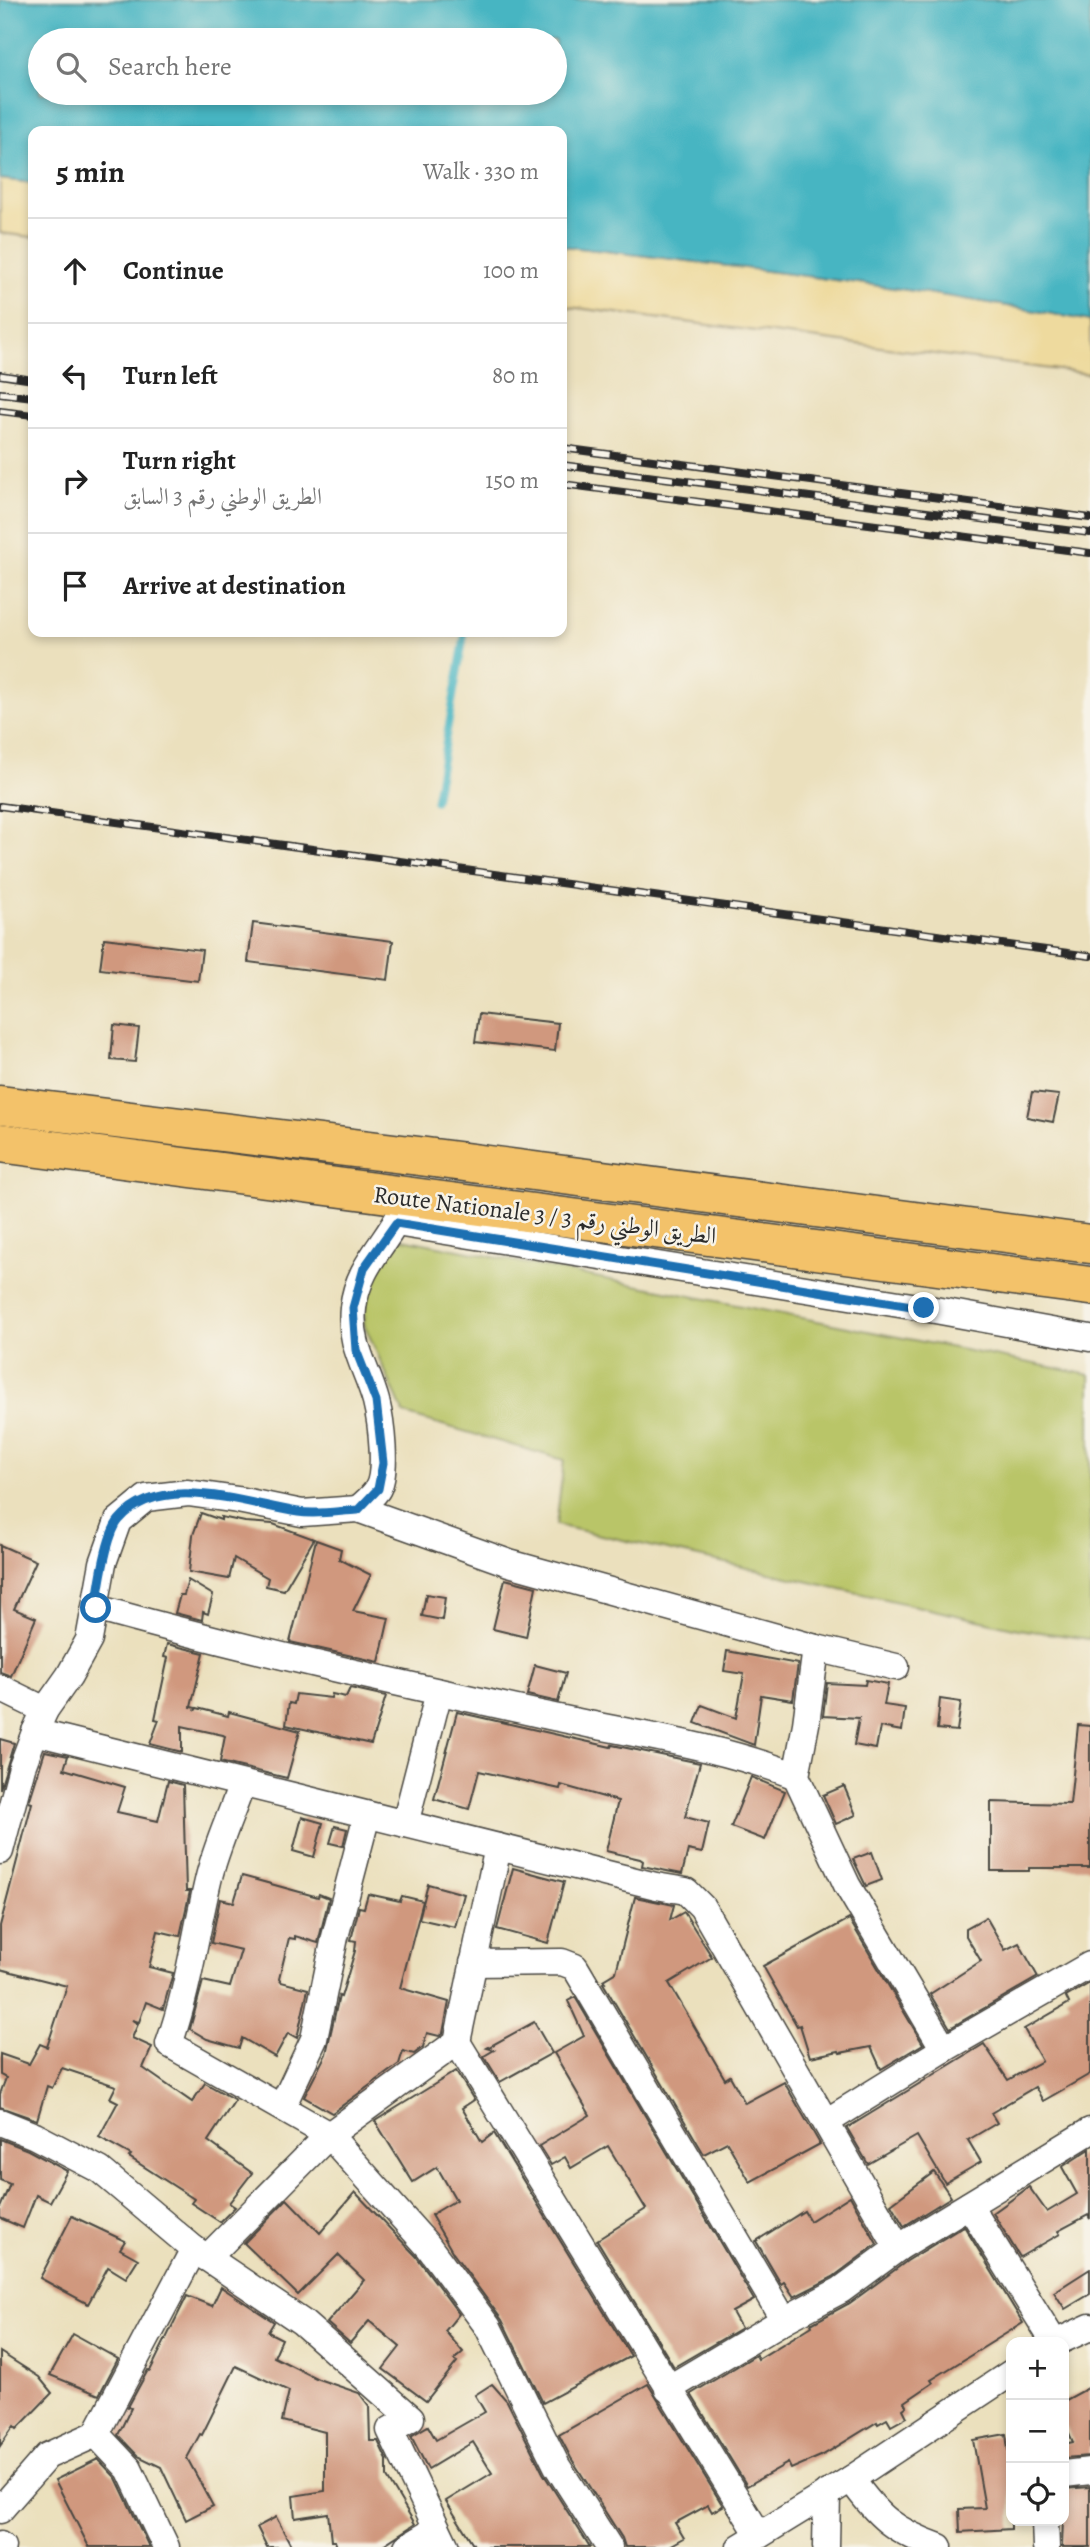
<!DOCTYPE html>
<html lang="en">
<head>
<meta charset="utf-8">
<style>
  body { margin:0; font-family:Alegreya,Amiri,serif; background:#f6f6f6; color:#222 }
  .controls { position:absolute; right:21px; bottom:21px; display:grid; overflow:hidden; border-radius:14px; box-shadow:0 4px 10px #0003 }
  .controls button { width:63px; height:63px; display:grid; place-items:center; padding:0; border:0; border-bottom:2px solid #e0e0e0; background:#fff; color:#222; font:35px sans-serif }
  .stop { position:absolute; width:21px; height:21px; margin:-16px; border:5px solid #1f6fb2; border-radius:50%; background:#fff }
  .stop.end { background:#1f6fb2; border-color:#fff; box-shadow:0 2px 7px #0008 }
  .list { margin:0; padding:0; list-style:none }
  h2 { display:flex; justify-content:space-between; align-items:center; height:91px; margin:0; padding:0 28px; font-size:30px }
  h2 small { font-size:23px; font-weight:400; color:#767676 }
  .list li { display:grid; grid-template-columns:46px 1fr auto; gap:21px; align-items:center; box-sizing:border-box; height:105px; padding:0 28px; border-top:2px solid #e0e0e0 }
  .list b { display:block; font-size:26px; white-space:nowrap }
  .list p { margin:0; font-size:23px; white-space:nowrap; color:#767676 }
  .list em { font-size:23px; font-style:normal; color:#767676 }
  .icon { flex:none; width:38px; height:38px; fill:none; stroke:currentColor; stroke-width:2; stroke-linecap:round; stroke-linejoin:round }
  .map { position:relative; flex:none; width:1090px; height:2547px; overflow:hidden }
  .search { position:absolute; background:#fff; box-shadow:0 4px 10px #0003; left:28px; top:28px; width:539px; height:77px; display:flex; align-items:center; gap:18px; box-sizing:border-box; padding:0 24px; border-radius:38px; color:#767676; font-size:26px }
  .panel { position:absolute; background:#fff; box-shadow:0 4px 10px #0003; left:28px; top:126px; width:539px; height:511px; border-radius:14px }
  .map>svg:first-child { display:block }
  .green { fill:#b9c567; stroke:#727849; stroke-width:2 }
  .sand { fill:#eeda9e; stroke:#8c8264; stroke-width:2 }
  .water { fill:#47b5c2; stroke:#397076; stroke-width:2; fill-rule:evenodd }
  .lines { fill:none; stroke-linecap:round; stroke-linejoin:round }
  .stream { stroke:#47b5c2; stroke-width:7 }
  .building { fill:#d0987e }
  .minor-casing { stroke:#484641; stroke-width:29 }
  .highway-casing { stroke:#484641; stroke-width:41 }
  .minor { stroke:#fff; stroke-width:26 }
  .highway { stroke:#f3c26a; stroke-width:38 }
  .rail-casing { stroke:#2b2b2b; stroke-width:8 }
  .rail { stroke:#f7f3e8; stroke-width:5; stroke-dasharray:16; stroke-linecap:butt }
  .route { stroke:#1f6fb2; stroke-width:9 }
  .labels { text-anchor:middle; stroke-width:5; stroke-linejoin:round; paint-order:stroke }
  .street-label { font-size:24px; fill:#2b2b2b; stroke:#f7f3e8 }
</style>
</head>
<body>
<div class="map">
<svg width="1090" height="2547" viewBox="0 0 1090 2547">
  <rect width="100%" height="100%" fill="#f7f3e8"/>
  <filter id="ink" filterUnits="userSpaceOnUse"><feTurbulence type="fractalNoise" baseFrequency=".0143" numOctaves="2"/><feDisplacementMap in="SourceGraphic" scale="14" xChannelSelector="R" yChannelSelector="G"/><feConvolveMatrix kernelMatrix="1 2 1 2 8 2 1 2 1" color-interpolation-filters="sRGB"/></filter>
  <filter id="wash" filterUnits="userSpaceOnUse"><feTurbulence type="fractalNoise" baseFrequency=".00686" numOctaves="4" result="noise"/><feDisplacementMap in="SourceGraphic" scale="28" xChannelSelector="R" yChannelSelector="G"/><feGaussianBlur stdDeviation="1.57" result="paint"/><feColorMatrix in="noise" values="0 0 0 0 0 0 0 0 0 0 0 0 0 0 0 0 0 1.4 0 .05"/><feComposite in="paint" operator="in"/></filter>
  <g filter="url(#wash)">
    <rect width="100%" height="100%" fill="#ebe0bd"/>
    <polygon class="green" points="398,1238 1090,1375 1090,1639 1018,1629 556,1525 564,1460 404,1414 364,1324 368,1274"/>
    <g class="sand">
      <polygon points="0,179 33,183 33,237 0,233"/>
      <path d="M 562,246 C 738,267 915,287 1090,321 L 1090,374 L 562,306 Z"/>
    </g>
    <path class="water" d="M 0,0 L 1090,0 L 1090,321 C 915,287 738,267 562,246 L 562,131 L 33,131 L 33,183 L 0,179 ZM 40,40 L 555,40 L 555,93 L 40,93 Z"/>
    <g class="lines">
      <polyline class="stream" points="435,801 465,632"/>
    </g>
    <g id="blocks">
      <g class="building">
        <polygon points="253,923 393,941 388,980 248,962"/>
        <polygon points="104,938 202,950 198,981 100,969"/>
        <polygon points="479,1014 558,1023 555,1051 475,1042"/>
        <polygon points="114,1025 139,1028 135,1062 111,1060"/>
        <polygon points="1032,1092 1059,1095 1053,1122 1027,1117"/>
        <polygon points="201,1513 221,1520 221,1517 245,1522 273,1524 314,1539 284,1590 266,1586 268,1578 234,1558 229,1579 189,1572 193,1535"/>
        <polygon points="316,1540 341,1549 339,1559 371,1575 353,1611 389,1618 379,1662 290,1642"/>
        <polygon points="0,1545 36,1561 14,1609 36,1618 11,1676 0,1672"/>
        <polygon points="505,1579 536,1587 526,1637 493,1629"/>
        <polygon points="188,1580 213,1595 208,1614 203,1612 202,1620 175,1613 180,1595 184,1595"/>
        <polygon points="426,1594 445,1597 442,1620 422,1616"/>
        <polygon points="167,1644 204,1653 191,1707 196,1708 195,1711 197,1708 228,1716 229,1712 300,1731 287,1778 220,1762 225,1736 223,1735 182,1726 182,1752 150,1744 159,1720 155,1719 168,1658 164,1657"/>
        <polygon points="727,1651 798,1664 793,1700 761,1695 754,1745 695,1723 702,1705 736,1718 744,1674 724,1671"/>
        <polygon points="535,1665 566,1673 558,1702 527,1695"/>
        <polygon points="866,1680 888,1684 884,1705 905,1708 902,1731 880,1727 876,1749 854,1745 859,1718 823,1716 827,1683 865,1685"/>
        <polygon points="350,1688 386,1696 371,1744 286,1725 289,1703 294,1704 296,1694 331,1698 332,1694 346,1697"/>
        <polygon points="940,1699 961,1702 957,1731 937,1729"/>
        <polygon points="457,1712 611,1747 612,1745 700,1763 685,1817 709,1823 702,1853 688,1850 682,1874 642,1866 643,1861 640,1859 606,1851 618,1801 561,1785 560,1789 479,1771 469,1809 434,1799"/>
        <polygon points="1078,1725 1090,1726 1090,1868 1029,1868 1029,1871 991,1871 991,1802 1070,1804"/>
        <polygon points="0,1739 14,1743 0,1789"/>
        <polygon points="45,1751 68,1756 64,1769 125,1787 117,1812 158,1821 168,1781 183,1785 186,1891 190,1891 180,1936 158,1931 149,1967 173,1973 163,2009 146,2002 139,2022 132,2020 138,2024 132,2038 152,2047 143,2068 192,2102 205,2083 235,2100 208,2141 252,2173 229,2203 235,2207 220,2222 191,2203 194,2199 129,2157 131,2155 99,2137 118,2102 110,2098 116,2086 62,2068 52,2088 47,2086 37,2120 0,2107 0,2094 6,2078 0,2075 0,2054 29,2064 40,2044 47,2047 67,1986 0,1969 0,1926 32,1803 29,1802"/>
        <polygon points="751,1777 785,1791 765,1840 731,1827"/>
        <polygon points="844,1786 856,1815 836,1824 823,1795"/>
        <polygon points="302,1817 323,1823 314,1857 293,1851"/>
        <polygon points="335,1826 347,1829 343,1846 330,1843"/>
        <polygon points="872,1852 882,1880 866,1886 853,1859"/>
        <polygon points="513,1868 564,1882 548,1943 497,1929"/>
        <polygon points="242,1876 318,1897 319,1894 329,1898 318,1943 295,1936 295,1939 289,1938 279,1979 281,1982 308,1989 297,2038 288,2033 275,2057 242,2038 239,2048 207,2039 190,2029 203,1981 230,1987 241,1950 211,1943 220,1899 234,1902"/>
        <polygon points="428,1884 464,1894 455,1927 419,1919"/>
        <polygon points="368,1894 400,1901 402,1896 423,1901 400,1988 449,2002 443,2033 439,2036 427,2033 423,2047 414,2054 403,2051 399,2064 332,2113 304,2097 326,2054 339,1996 341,1997 355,1951 356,1941 351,1940 359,1907 364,1908"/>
        <polygon points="635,1897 674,1905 670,1920 684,1912 712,1957 669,1983 725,2079 730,2076 745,2103 784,2082 820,2144 750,2182 727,2142 704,2154 603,1983 605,1982 603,1980 616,1972"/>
        <polygon points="986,1917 1005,1950 1019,1943 1038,1977 950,2028 930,1994 981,1961 966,1936 966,1928"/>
        <polygon points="849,1919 923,2044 881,2069 871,2047 840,2053 839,2051 810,2057 800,2025 797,2026 763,1966"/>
        <polygon points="1090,1983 1090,2074 1043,2101 1035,2087 991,2113 997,2123 968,2140 981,2162 945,2183 917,2136 868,2164 847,2128 984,2044 1008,2080 1042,2061 1024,2029 1069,2003 1066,1997"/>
        <polygon points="575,1997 754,2300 732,2312 741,2328 674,2367 597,2240 646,2209 608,2146 571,2168 565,2157 551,2165 539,2146 590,2115 554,2053 584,2036 568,2001"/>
        <polygon points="534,2022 552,2053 500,2082 484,2056 494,2050 487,2048"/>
        <polygon points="456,2071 474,2100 462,2108 482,2142 494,2133 631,2356 543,2403 502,2320 453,2253 431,2215 456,2200 437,2167 413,2182 375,2121"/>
        <polygon points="0,2139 28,2150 67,2171 50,2202 36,2195 23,2228 0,2218 0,2208 10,2184 0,2180"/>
        <polygon points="1090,2149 1090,2219 1088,2215 1058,2231 1060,2234 1020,2257 993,2213 1029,2187 1047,2212 1077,2194 1062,2167"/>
        <polygon points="934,2172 951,2197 904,2226 891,2204"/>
        <polygon points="355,2192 416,2256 459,2314 445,2331 463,2352 454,2360 457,2362 426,2401 383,2369 400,2347 369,2321 350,2343 327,2323 364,2280 338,2255 298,2295 244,2243 287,2199 320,2233"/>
        <polygon points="850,2196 877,2244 833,2277 794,2297 784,2282 781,2284 756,2241 804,2211 810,2221"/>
        <polygon points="72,2216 125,2241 120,2249 138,2259 126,2278 108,2267 88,2304 40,2278"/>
        <polygon points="964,2226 1023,2323 931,2380 933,2383 905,2402 907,2406 903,2409 907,2417 891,2426 887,2419 878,2424 877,2422 823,2455 791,2469 788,2463 747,2486 691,2394 756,2355 758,2359 804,2331 812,2326 811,2324 850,2303 907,2261"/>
        <polygon points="1090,2269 1090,2294 1065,2309 1054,2292"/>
        <polygon points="221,2287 274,2322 268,2332 282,2339 274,2357 318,2379 359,2393 369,2406 370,2441 378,2441 387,2460 387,2477 415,2524 380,2547 337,2547 335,2541 331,2541 328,2513 295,2518 293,2496 325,2491 325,2432 282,2421 289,2391 236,2366 202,2435 200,2434 187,2458 213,2506 186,2520 161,2467 138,2456 118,2435 131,2408 128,2407 148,2370 150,2371 187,2296 212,2306"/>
        <polygon points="73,2334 118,2359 99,2395 50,2375"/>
        <polygon points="0,2352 39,2377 52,2393 17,2429 14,2426 0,2446"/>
        <polygon points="492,2384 507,2401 543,2473 590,2547 475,2547 446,2501 492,2473 473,2442 428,2469 411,2436 428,2426 436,2440 485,2412 475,2395"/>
        <polygon points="648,2384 723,2506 712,2512 708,2505 675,2523 684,2538 668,2547 625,2547 622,2538 571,2458 559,2435"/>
        <polygon points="1090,2387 1090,2456 1064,2458 1064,2444 1073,2442 1064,2422 1064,2401"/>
        <polygon points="1006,2434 1008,2450 1011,2450 1011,2529 960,2532 959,2509 985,2508 973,2440"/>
        <polygon points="98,2459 116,2478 149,2547 89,2547 55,2480"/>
        <polygon points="1090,2487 1090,2547 1062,2547 1064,2489"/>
        <polygon points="276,2517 292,2547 267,2547 257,2527"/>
      </g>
    </g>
  </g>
  <g filter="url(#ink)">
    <use href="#blocks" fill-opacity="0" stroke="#484641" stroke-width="2"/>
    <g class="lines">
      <g class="minor-casing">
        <g id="minor">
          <polyline points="396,1223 924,1308 1090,1338"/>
          <path d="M 358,1509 C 364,1504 372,1497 377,1490 C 388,1473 381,1421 376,1401 C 367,1368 349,1345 353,1308 C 358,1265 386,1245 403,1209"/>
          <path d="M 96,1608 C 246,1650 398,1683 549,1716 C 632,1734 717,1745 796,1776"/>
          <polyline points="816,1648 806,1724 796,1776 847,1885 944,2049"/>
          <polyline points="0,1688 45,1710"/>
          <polyline points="35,1732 656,1886 686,1891 702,1907 898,2248 1090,2131"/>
          <path d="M 242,1784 C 231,1816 215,1849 208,1881 C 195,1936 188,1991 169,2044 L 329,2135 L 428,2246 L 488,2327 L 557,2466 L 609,2547"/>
          <polyline points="405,1824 439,1692"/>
          <polyline points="0,1851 22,1767 35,1732 45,1710 69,1676 89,1640 103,1563 118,1521 146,1498 188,1493 238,1500 302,1513 358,1509 509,1563 816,1648 896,1667"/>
          <polyline points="473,1963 562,1962 575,1967 784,2320"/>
          <polyline points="457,2042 759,2535"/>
          <polyline points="282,2107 314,2039 335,1937 367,1815"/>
          <polyline points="0,2122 35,2136 100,2170 194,2249 302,2322 411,2418 390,2430 446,2547"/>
          <polyline points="826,2122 944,2049 1090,1965"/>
          <polyline points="969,2205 1054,2342"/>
          <polyline points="207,2258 329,2135 457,2042 498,1847"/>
          <polyline points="1057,2342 1090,2327"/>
          <polyline points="668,2389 784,2320 841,2290 898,2248"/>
          <polyline points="96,2434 129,2469 166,2547"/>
          <polyline points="1064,2474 1090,2471"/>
          <path d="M 851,2479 C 878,2517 894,2531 939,2547"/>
          <polyline points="0,2510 47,2456 96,2434 194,2249"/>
          <polyline points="1045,2521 1046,2547"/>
          <polyline points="0,2545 2,2547"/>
          <polyline points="407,2547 437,2529"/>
          <polyline points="740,2547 851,2479 1011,2373"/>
          <polyline points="826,2547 827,2493"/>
        </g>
      </g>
      <g class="highway-casing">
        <g id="highway">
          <polyline points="0,1105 419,1156 1090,1244"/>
          <polyline points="0,1143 1090,1286"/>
        </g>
      </g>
      <use href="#minor" class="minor"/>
      <use href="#highway" class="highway"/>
      <g class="rail-casing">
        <g id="rail">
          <polyline points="0,375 33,380"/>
          <polyline points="0,393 33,397"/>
          <polyline points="0,411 33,415"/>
          <polyline points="562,448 1090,518"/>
          <polyline points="562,465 1090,533"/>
          <polyline points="562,484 1090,553"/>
          <polyline points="0,806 1090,956"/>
        </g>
      </g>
      <use href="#rail" class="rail"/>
    </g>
  </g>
  <g class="lines" filter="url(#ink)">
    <path class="route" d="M 96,1608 C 99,1587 106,1535 119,1520 C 160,1471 246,1504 298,1512 C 317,1515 339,1511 358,1510 L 378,1489 L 383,1463 L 376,1401 L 356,1350 L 353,1308 L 364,1268 L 396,1223 L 924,1308"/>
  </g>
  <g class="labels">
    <g class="street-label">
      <text transform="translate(545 1215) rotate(7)" y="8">Route Nationale 3 / الطريق الوطني رقم 3</text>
    </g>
  </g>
</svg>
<div class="controls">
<button>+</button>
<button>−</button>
<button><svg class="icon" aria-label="locate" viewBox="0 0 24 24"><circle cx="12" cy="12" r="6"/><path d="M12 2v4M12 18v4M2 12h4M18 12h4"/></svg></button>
</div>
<div class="stop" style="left:96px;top:1608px"></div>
<div class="stop end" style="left:924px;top:1308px"></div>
<div class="search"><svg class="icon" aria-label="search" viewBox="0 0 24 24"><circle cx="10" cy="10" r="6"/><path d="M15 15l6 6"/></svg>Search here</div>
<section class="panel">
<h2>5 min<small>Walk · 330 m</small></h2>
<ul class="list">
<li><svg class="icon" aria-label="ahead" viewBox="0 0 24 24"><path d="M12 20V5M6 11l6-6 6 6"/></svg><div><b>Continue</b></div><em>100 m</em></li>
<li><svg class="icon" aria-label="left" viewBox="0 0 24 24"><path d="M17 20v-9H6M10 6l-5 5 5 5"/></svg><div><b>Turn left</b></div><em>80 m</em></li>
<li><svg class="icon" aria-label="right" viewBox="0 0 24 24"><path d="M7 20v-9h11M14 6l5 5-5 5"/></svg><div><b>Turn right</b><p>الطريق الوطني رقم 3 السابق</p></div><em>150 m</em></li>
<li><svg class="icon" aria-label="arrive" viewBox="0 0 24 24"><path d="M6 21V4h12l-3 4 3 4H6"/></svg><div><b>Arrive at destination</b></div></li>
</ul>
</section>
</div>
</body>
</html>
